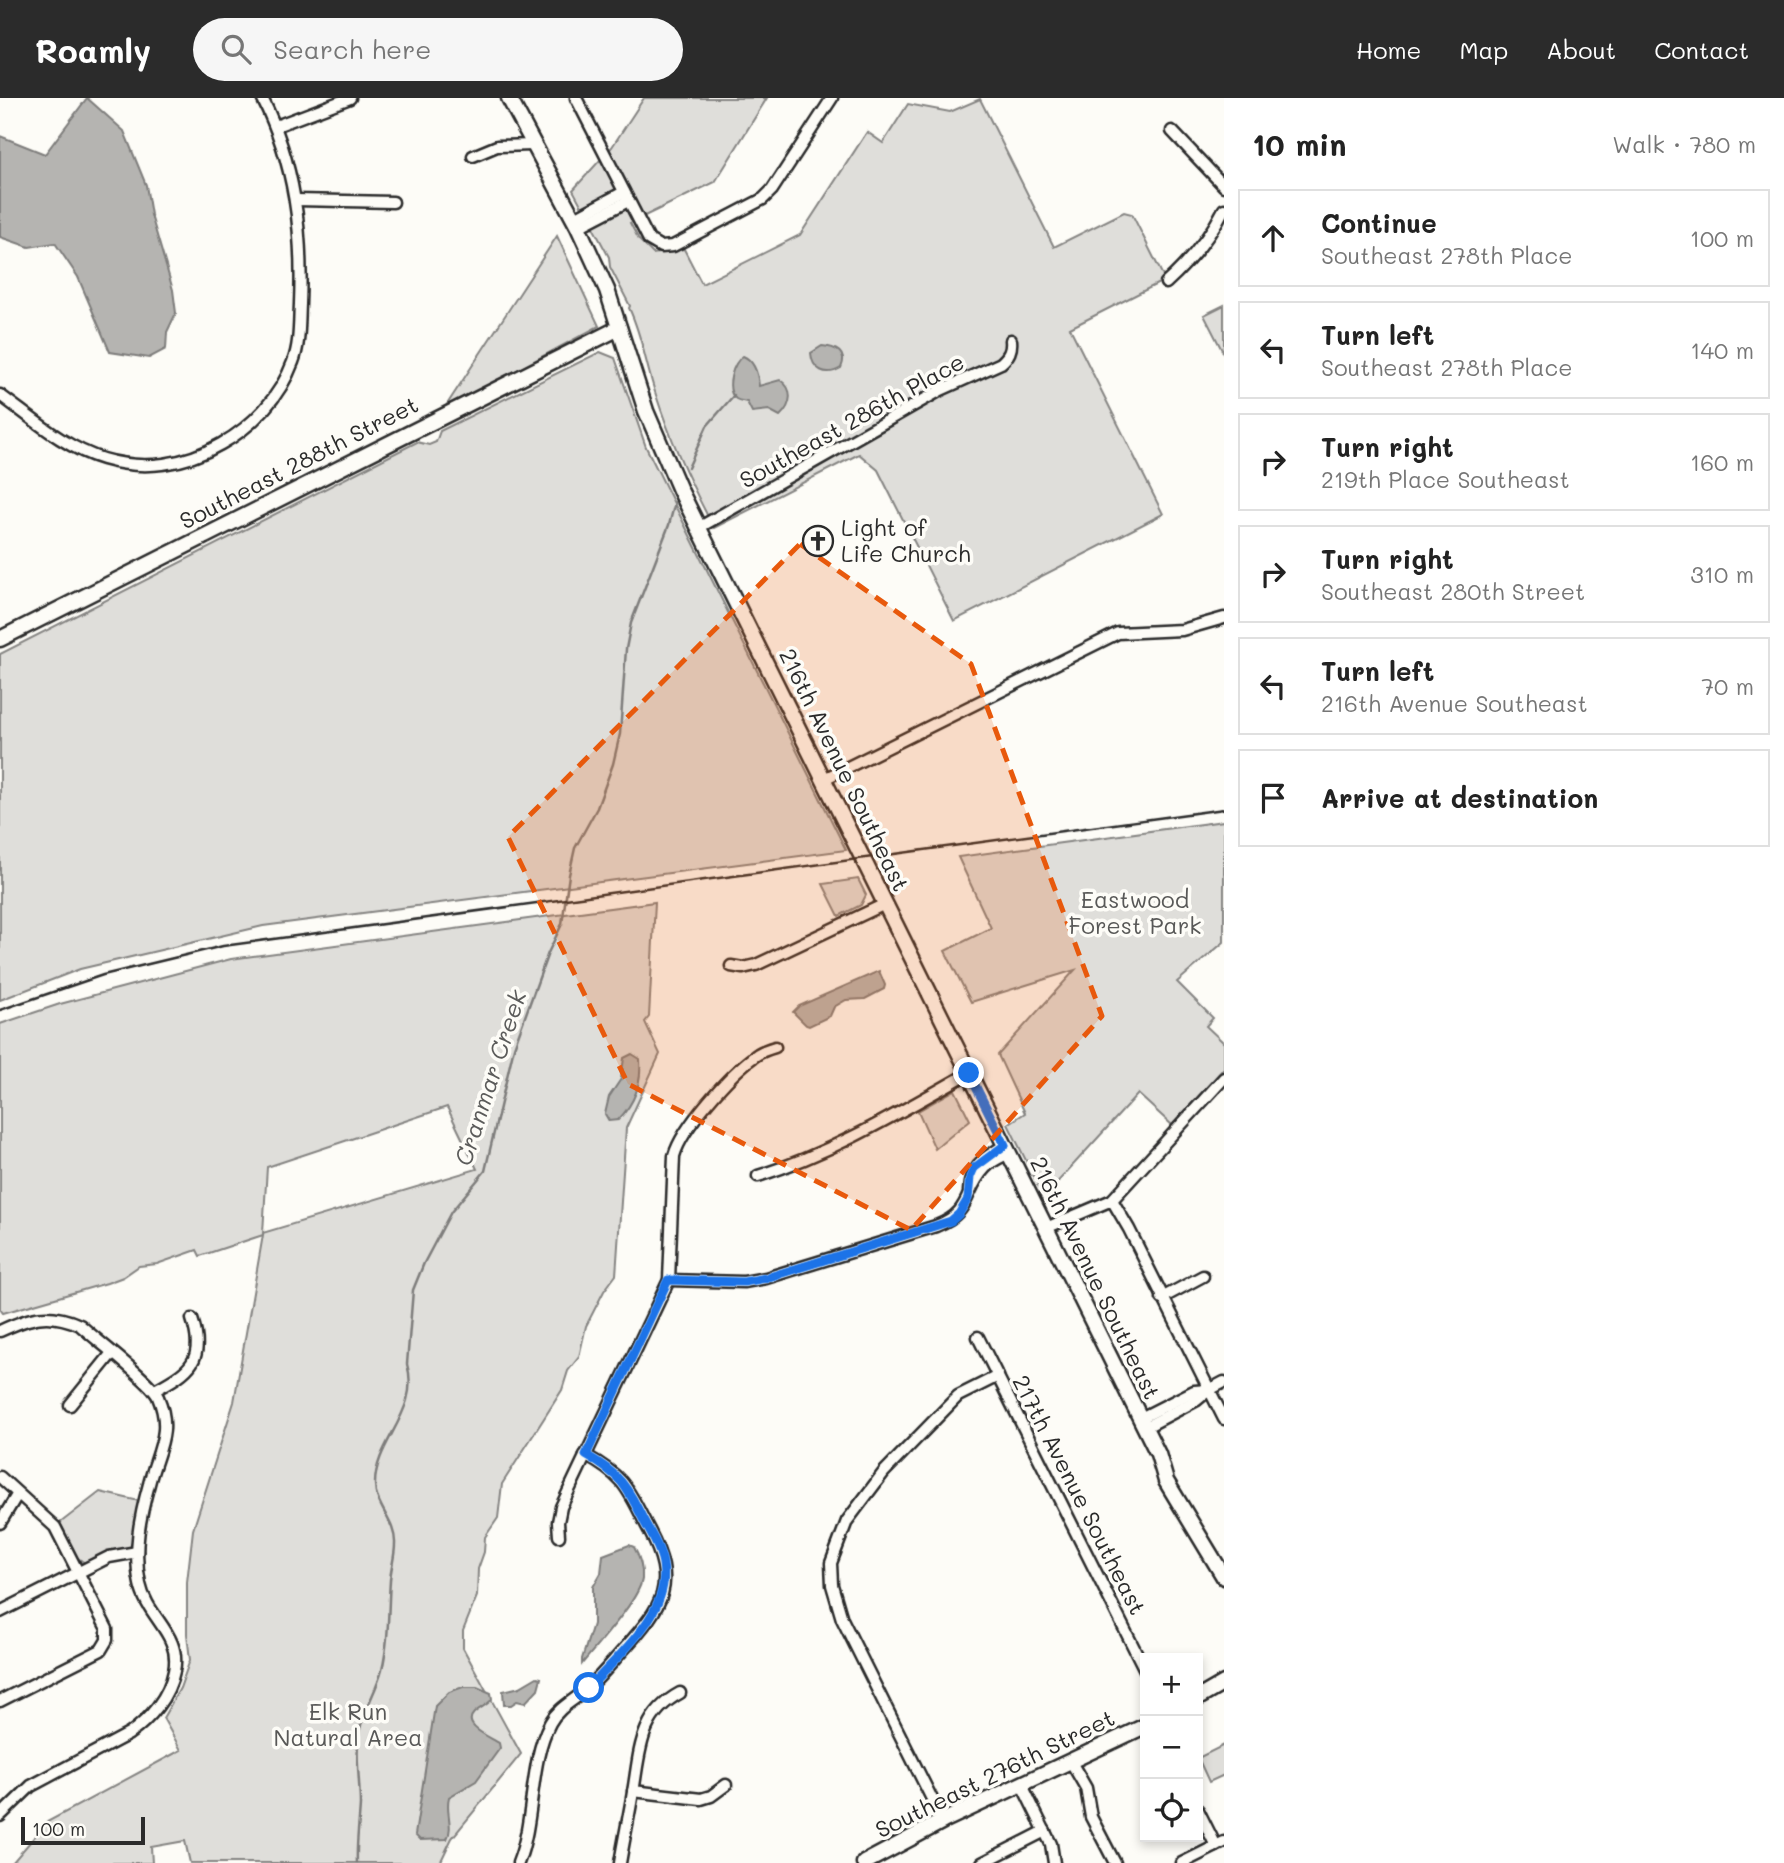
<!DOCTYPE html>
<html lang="en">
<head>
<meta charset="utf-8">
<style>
  body { margin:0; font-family:Mali,sans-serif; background:#f6f6f6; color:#222 }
  .controls { position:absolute; right:21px; bottom:21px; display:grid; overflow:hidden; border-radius:0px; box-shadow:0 4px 10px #0003 }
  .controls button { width:63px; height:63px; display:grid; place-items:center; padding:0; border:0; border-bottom:2px solid #e0e0e0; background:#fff; color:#222; font:35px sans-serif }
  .scale { position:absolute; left:21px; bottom:18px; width:124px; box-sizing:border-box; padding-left:7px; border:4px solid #2b2b2b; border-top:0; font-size:19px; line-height:24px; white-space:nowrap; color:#2b2b2b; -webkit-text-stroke:5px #fdfcf7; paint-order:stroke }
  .stop { position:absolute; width:21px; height:21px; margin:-16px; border:5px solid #1a73e8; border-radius:50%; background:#fff }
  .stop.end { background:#1a73e8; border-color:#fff; box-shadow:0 2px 7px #0008 }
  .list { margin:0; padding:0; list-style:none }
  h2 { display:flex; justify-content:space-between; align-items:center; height:91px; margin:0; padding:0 28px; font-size:30px }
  h2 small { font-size:23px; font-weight:400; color:#767676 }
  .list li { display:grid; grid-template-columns:46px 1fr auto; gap:21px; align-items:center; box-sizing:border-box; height:98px; margin:0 14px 14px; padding:0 14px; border:2px solid #e0e0e0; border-radius:0px }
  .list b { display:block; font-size:26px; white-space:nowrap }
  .list p { margin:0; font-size:23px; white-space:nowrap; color:#767676 }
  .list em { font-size:23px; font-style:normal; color:#767676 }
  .icon { flex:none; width:38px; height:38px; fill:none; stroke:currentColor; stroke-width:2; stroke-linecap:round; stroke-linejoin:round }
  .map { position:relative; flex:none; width:1224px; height:1765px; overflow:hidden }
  header { display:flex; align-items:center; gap:42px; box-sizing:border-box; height:98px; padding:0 35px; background:#2b2b2b; color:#fff }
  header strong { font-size:33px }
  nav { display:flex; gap:38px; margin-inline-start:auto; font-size:24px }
  .search { width:490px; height:63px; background:#f6f6f6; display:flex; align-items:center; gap:18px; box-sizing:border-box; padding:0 24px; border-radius:38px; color:#767676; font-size:26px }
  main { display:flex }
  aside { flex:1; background:#fff }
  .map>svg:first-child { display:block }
  .green { fill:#dfdeda; stroke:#858482; stroke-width:2; fill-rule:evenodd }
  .water { fill:#b5b4b1; stroke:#7e7d7b; stroke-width:2 }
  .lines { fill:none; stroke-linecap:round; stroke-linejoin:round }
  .stream { stroke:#7e7d7b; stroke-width:2.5 }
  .street-casing { stroke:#2b2b2b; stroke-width:15 }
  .secondary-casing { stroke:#2b2b2b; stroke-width:19 }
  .street { stroke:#fdfcf7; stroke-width:10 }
  .secondary { stroke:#fdfcf7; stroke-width:14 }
  .rail { stroke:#2b2b2b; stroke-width:2.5 }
  .route { stroke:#1a73e8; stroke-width:9 }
  .marked { fill:#e8590c; fill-opacity:0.2; stroke:#e8590c; stroke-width:5; stroke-dasharray:14 9; stroke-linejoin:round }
  .labels { text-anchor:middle; stroke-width:7; stroke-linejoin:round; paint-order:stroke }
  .street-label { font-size:23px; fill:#2b2b2b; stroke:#fdfcf7 }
  .poi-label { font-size:23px; fill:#2b2b2b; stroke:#fdfcf7; text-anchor:start }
  .park-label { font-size:23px; fill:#585857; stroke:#fdfcf7 }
  .water-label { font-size:24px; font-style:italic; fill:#5b5b5a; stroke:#fdfcf7 }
</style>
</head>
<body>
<header>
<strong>Roamly</strong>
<div class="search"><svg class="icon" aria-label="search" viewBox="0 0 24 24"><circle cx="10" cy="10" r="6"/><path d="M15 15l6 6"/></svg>Search here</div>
<nav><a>Home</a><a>Map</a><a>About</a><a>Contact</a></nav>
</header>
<main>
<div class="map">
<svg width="1224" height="1765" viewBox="0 0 1224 1765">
  <rect width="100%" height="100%" fill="#fdfcf7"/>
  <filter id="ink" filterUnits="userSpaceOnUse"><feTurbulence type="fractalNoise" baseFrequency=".0143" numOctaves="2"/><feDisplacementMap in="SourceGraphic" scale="14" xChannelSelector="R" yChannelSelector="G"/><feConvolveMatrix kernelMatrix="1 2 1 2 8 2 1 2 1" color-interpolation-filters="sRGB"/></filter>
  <g filter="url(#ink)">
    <g class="green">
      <path d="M 644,0 L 767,0 L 715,84 L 630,125 L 639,142 L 653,156 L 684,151 L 702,186 L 800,137 L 867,34 L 883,45 L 908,6 L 950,14 L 980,1 L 1054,149 L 1124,114 L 1132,116 L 1165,182 L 1070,230 L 1163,416 L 954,523 L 878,372 L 859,356 L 714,430 C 691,387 671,343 656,297 C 646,268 642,237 629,210 L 630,208 L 610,169 L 609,159 L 573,92 L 612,49 Z"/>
      <polygon points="557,138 599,228 444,311"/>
      <polygon points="1224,207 1224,256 1204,217"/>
      <polygon points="600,254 615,260 646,349 846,752 263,828 80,871 0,902 0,556 417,344 429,347 436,344 440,333"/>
      <polygon points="1224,723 1224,844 1177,884 1213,920 1206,928 1224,945 1224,970 1172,1027 1138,996 1053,1089 1042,1095 1008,1026 1025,1015 998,957 1075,872 971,904 945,853 991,830 958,759"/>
      <polygon points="858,781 866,797 861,807 839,818 823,786"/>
      <path d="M 655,804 L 649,919 L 645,924 L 660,956 L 626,1030 L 616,1177 L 604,1193 L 586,1228 L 579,1259 L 568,1273 L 562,1292 L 502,1386 L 498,1420 L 485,1439 L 484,1454 L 478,1471 L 477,1498 L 463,1533 L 463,1550 L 521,1656 L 452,1740 L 440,1765 L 190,1765 L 185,1743 L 151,1749 L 152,1765 L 12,1765 L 47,1724 L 181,1652 L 163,1620 L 180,1590 L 190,1562 L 187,1536 L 187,1484 L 193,1432 L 234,1304 L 263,1137 L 200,1158 L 197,1152 L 157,1166 L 139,1168 L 123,1179 L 107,1185 L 3,1215 L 0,1211 L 0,926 L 60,906 L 231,861 ZM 447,1009 L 477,1071 L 263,1135 L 267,1069 Z"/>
      <polygon points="955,992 970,1022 935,1051 918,1013"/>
      <polygon points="100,1394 139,1403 132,1448 85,1465 75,1458 60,1425"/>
      <polygon points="1224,1647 1224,1677 1209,1684 1198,1660"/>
    </g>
    <g class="water">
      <polygon points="87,0 124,33 146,87 151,117 173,192 176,215 167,234 166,251 149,260 110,254 78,179 55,145 29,149 0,139 0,38 45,56"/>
      <path d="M 822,248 C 836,249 848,255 841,270 C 826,279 812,272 811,255 Z"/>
      <path d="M 743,258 C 755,263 758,276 759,288 L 780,282 C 794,291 792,307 780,318 L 769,312 L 752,314 L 747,304 C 743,303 739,303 736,301 C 724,291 733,264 743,258 Z"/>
      <polygon points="879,873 885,887 884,891 865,901 846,902 834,909 830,918 809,928 806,927 793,914 799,908"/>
      <path d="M 632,956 L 640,961 C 642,984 635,1005 618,1022 L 609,1023 L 605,1016 L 609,999 L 621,981 L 624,960 Z"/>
      <path d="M 629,1447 L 634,1449 C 639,1458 643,1470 642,1481 C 639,1502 597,1547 582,1566 L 582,1561 L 593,1526 L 593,1489 L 601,1475 L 603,1457 Z"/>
      <polygon points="537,1579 541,1580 538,1591 525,1605 517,1603 511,1607 504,1607 503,1593 520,1589"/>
      <path d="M 463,1589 L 477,1589 L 491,1595 L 492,1601 C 487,1608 480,1609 474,1615 C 461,1628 490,1639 499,1645 L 500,1650 L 476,1683 L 449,1699 C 445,1713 454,1729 447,1741 L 420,1742 L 415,1737 L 435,1608 L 449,1594 Z"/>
    </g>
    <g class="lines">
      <g class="stream">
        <polyline points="688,370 707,328 734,297"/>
        <path d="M 357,1765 C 356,1745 359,1726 360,1707 C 360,1680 354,1653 361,1627 C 366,1608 377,1591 382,1572 C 389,1543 388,1512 390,1482 C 391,1470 395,1458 395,1446 C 396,1424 375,1408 375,1386 C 375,1343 421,1313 407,1266 L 413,1192 L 424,1165 L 451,1114 L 485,1073 L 514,949 L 548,855 L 562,826 L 569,777 L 575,750 L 597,710 L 613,666 L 620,636 L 626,551 L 631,525 L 669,427 L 675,404"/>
      </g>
      <g class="street-casing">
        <g id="street">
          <polyline points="576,0 649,142 661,149 673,148 763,101 772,92 832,0"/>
          <polyline points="276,28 350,0"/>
          <polyline points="1172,33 1224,88"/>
          <polyline points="473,58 497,48 533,47"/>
          <polyline points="296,102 393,104"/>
          <polyline points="573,121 624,94"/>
          <polyline points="578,129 628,103"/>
          <path d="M 1166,185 C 1189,164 1210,139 1224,111"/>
          <path d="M 0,297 C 32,320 65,350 103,361 C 144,373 185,367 221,346 C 253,328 280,299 293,264 C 300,246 299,225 300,206 C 303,134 295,65 262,0"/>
          <path d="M 700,429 L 941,292 L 1001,265 C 1009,258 1012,252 1011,242"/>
          <polyline points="824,681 1118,535 1182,532 1224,520"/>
          <polyline points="731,868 743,870 756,867 885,806"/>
          <path d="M 758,1078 C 834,1054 900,1014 969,975"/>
          <path d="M 969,1093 C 970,1066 984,1061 1005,1047"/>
          <polyline points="1112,1102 1129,1131 1224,1321"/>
          <polyline points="1046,1130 1112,1102 1224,980"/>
          <path d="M 669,1182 L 744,1184 L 766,1180 L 936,1128 C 973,1114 963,1093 985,1070 C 991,1063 1001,1059 1009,1055"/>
          <polyline points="1162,1200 1203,1178"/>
          <path d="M 0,1233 C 30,1219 48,1213 80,1227 C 95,1241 152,1284 158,1299 C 173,1334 157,1353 149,1386 C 140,1418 133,1453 140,1486 C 147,1520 182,1536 174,1573 C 169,1599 150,1621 129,1636 L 31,1688 L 0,1718"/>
          <polyline points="978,1239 1145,1572"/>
          <path d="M 155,1292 C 190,1273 206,1262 192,1221"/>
          <polyline points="70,1307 112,1255"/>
          <polyline points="1139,1321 1194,1293 1209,1292"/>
          <polyline points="1144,1330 1197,1302 1209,1292 1224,1284"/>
          <polyline points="0,1379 55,1429 107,1531 107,1542 101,1552 0,1603"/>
          <polyline points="0,1425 17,1397"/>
          <path d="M 559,1438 L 558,1424 L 561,1409 L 669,1182 L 674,1058 C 682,1029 731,975 755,958 C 761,953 768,951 775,949"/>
          <polyline points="0,1514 109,1459 137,1454"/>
          <polyline points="1071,1664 1086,1690 1091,1719 1115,1765"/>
          <polyline points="1021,1685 1051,1746 1054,1765"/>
          <polyline points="633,1693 701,1701 711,1698 726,1687"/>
          <polyline points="1198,1712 1216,1748"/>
          <polyline points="943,1723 842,1521 832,1487 831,1465 847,1423 884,1374 958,1298 998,1278"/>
          <path d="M 518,1765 C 535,1723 529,1664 550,1625 C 559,1608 576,1602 589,1589 C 602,1577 613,1563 625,1550 C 663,1507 678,1487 649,1432 C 628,1392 627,1380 585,1357"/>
          <path d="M 620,1765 C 624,1741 629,1718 633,1694 C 640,1654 639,1617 680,1595"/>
          <polyline points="982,1765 1045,1733"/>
          <polyline points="1182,1765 1224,1744"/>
        </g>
      </g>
      <g class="secondary-casing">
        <g id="secondary">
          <polyline points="509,0 578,129 607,192 646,313 680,392 1158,1356 1166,1383 1224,1479"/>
          <polyline points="0,541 619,230"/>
          <polyline points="1198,1600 1224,1585"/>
          <polyline points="864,1765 943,1723 1145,1628"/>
        </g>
      </g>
      <use href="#street" class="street"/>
      <use href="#secondary" class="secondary"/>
      <polyline class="rail" points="0,912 103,877 223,848 1224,711"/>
    </g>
  </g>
  <g class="lines" filter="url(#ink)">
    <path class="route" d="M 589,1590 C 619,1556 671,1515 663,1466 C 661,1451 651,1436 644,1423 C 626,1387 621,1377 586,1357 L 668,1182 L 744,1184 L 766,1180 L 951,1123 L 959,1116 L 968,1101 L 970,1079 L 974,1070 L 1005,1047 L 969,975"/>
  </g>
  <path class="marked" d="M 800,446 L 971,566 L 1102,918 L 911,1132 L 628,986 L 508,739 Z"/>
  <defs>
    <g id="church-ring" transform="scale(1.575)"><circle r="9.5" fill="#fdfcf7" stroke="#2b2b2b" stroke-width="1.5"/><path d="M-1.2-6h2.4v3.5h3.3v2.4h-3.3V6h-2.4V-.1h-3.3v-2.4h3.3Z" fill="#2b2b2b"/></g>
  </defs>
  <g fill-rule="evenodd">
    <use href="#church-ring" x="818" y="443"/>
  </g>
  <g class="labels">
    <g class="street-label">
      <text transform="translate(852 323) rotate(-29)" y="8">Southeast 286th Place</text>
      <text transform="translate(299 365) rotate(-27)" y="8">Southeast 288th Street</text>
      <text transform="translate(844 672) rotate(64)" y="8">216th Avenue Southeast</text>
      <text transform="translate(1095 1180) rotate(64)" y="8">216th Avenue Southeast</text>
      <text transform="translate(1079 1397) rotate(63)" y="8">217th Avenue Southeast</text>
      <text transform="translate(995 1676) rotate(-26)" y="8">Southeast 276th Street</text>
    </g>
    <g class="poi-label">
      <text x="841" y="438">Light of<tspan x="841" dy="26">Life Church</tspan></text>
    </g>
    <g class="park-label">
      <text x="1135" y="810">Eastwood<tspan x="1135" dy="26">Forest Park</tspan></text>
      <text x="348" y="1622">Elk Run<tspan x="348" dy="26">Natural Area</tspan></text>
    </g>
    <g class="water-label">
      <text transform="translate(491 980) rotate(-72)" y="8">Cranmar Creek</text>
    </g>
  </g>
</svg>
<div class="controls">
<button>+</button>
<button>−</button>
<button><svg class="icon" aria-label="locate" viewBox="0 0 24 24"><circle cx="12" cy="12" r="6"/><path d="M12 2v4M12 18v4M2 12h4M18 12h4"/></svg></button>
</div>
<div class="scale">100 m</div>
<div class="stop" style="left:589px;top:1590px"></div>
<div class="stop end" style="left:969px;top:975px"></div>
</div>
<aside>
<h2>10 min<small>Walk · 780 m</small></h2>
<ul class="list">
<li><svg class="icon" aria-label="ahead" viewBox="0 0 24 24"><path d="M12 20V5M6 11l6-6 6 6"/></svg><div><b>Continue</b><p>Southeast 278th Place</p></div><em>100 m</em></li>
<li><svg class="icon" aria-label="left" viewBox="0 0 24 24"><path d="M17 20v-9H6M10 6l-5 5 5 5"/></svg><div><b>Turn left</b><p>Southeast 278th Place</p></div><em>140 m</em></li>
<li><svg class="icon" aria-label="right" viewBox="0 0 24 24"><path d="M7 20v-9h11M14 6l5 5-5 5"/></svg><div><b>Turn right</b><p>219th Place Southeast</p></div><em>160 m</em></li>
<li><svg class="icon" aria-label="right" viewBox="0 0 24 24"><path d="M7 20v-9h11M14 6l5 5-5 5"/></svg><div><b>Turn right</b><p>Southeast 280th Street</p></div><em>310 m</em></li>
<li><svg class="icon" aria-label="left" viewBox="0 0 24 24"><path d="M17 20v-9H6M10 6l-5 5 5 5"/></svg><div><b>Turn left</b><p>216th Avenue Southeast</p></div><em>70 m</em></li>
<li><svg class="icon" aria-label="arrive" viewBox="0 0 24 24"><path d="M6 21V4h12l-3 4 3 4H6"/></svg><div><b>Arrive at destination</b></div></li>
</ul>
</aside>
</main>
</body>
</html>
